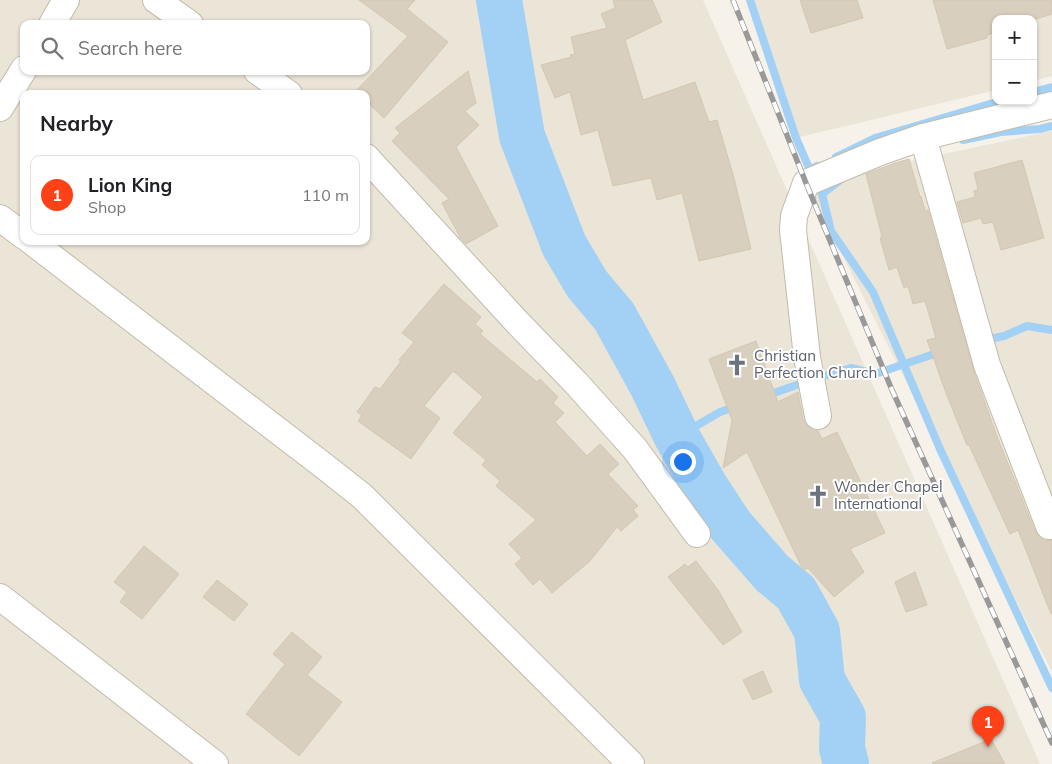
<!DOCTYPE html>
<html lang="en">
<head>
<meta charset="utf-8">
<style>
  body { margin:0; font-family:Mulish,sans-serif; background:#f6f6f6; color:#202124 }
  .controls { position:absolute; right:15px; top:15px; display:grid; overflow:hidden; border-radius:10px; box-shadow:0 1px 4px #0004 }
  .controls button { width:45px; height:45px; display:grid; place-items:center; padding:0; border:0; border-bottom:1px solid #e0e0e0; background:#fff; color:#202124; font:25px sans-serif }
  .you { position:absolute; left:682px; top:461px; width:18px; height:18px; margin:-12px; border:4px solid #fff; border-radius:50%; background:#1a73e8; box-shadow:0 0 0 8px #1a73e833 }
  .badge { display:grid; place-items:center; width:32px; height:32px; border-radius:50%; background:#ff4117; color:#fff; font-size:16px; font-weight:700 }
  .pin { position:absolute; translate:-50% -41px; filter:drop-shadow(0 1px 2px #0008) }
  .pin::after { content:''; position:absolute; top:26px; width:18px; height:15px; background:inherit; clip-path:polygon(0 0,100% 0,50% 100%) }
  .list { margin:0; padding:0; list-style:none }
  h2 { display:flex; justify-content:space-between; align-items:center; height:65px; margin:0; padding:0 20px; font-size:21px }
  h2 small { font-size:16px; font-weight:400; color:#757577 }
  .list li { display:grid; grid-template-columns:32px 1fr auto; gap:15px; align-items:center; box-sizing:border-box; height:80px; margin:0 10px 10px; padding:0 10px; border:1px solid #e0e0e0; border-radius:10px }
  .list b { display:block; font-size:19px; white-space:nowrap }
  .list p { margin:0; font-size:16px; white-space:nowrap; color:#757577 }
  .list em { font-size:16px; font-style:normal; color:#757577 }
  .icon { flex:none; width:28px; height:28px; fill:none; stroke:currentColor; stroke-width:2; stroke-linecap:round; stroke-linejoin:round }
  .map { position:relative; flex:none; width:1052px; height:764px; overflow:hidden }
  .search { position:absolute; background:#fff; box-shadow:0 1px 4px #0004; left:20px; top:20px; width:350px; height:55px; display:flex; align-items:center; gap:12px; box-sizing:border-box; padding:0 18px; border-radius:10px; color:#757577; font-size:19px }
  .panel { position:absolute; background:#fff; box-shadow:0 1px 4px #0004; left:20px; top:90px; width:350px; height:155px; border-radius:10px }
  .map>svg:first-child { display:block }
  .residential { fill:#eae5d7; fill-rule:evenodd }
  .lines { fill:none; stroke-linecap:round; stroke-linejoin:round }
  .stream { stroke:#a3d1f5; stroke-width:8 }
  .river { stroke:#a3d1f5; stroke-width:46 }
  .building { fill:#d8cfbe; stroke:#d4c7b1 }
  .minor-casing { stroke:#c2bbab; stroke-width:28 }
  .minor { stroke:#fff; stroke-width:26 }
  .rail-casing { stroke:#999; stroke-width:5.5 }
  .rail { stroke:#fff; stroke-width:4; stroke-dasharray:11; stroke-linecap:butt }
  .labels { text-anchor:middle; stroke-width:4; stroke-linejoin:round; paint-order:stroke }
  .worship-label { font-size:15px; fill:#5b616d; stroke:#fff; text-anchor:start }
</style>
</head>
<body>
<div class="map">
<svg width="1052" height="764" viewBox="0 0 1052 764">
  <rect width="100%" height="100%" fill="#f6f2ea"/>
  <g class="residential">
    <path d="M 0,0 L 703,0 L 1040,764 L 0,764 ZM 24,24 L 366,24 L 366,71 L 24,71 ZM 24,94 L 366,94 L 366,241 L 24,241 Z"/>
    <polygon points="747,0 1052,0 1052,76 1033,81 1033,19 996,19 996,90 796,138"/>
    <polygon points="1052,131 1052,672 806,183"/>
  </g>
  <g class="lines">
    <g class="stream">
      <polyline points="750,0 796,138 810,170 817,166"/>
      <polyline points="1033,92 1052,87"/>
      <polyline points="963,140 1001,132 1040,129 1052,126"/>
      <polyline points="836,157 875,138 1000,101"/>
      <polyline points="839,181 822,194 831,231 873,292 940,449 1052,688"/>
      <polyline points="985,340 1004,336 1027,326 1052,330"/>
      <polyline points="765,396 817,378 851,368 875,374 940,352"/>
      <polyline points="677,437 720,412 738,406"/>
    </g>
    <polyline class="river" points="499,0 522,136 564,245 587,284 614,316 652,385 677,437 706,488 731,526 772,573 796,593 817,631 822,680 843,717 842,748 846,764"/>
  </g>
  <g class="building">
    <polygon points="359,0 415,0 407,9 448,42 384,118 366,101 366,94 358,94 356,91 408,36"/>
    <polygon points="613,0 652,0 662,22 625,40 643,100 695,82 709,122 717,120 734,178 751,249 699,261 682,193 657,200 651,178 613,186 598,130 581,135 570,92 555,98 541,65 571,57 570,55 575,54 571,37 607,28 601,14 615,8"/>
    <polygon points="800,0 857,0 863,18 811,33"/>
    <polygon points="933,0 1052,0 1052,14 1033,20 1033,19 996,19 996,32 987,35 987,38 947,49"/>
    <polygon points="468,71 476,103 465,111 479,125 456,147 498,226 466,244 461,239 442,203 449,199 392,141 400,133 395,128"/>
    <polygon points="909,159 920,197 921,196 925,211 928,210 973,369 996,434 1035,531 1039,537 1045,541 1052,540 1052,614 1051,614 1018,530 1010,534 969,445 967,445 946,393 927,340 936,338 925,301 913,304 908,286 904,288 897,267 889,270 880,238 882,237 866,174 895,163"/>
    <polygon points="1022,160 1044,238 1001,250 993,222 983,224 981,218 963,223 957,202 975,197 974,191 978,189 974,173"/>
    <polygon points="444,284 481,317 475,324 483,331 480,334 537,382 540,379 558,397 553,403 564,413 555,422 587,456 600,444 619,464 608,474 638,506 633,510 638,516 621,531 617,527 590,561 552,593 540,579 533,585 515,564 522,558 509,544 536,520 496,486 500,481 482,465 486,460 453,433 483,397 453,371 424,406 440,418 411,459 358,421 362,415 357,412 375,387 380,389 401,361 399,360 414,342 402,333"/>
    <polygon points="756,341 778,402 798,392 803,419 807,426 813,430 818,431 822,439 837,432 885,533 850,549 864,572 834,597 808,568 803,570 747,452 723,468 732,420 709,359"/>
    <polygon points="144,546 179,574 142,619 120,602 127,592 114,582"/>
    <polygon points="696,561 718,590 742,632 723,645 668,577 685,564 688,567"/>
    <polygon points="915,572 927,605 906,612 895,582"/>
    <polygon points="217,580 248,604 234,621 203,597"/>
    <polygon points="292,632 322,657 307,675 342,702 299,756 246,714 285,664 273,654"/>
    <polygon points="763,671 772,692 753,700 743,680"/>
    <polygon points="991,739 1005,764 933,764 932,763"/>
  </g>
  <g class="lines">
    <g class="minor-casing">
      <g id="minor">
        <polyline points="156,0 190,24"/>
        <polyline points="52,24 66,0"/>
        <polyline points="257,71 289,94"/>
        <polyline points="0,108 24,69"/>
        <polyline points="923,137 987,365 1049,526"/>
        <polyline points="366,157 517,322 576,383 635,449 697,534"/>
        <polyline points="0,218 24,236"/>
        <polyline points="31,241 324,466 362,496 631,764"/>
        <polyline points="818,416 807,357 793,230 794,216 806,183 880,152 923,137 1052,105"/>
        <polyline points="0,597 215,764"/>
      </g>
    </g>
    <use href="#minor" class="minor"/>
    <g class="rail-casing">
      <polyline id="rail" points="733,0 806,183 892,390 1052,743"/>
    </g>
    <use href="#rail" class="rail"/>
  </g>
  <defs>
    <g id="church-bare" transform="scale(1.725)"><path d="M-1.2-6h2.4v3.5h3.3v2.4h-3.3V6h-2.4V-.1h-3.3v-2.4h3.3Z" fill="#6b7280" stroke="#fff" stroke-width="2.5" paint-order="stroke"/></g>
  </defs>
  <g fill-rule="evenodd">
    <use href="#church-bare" x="737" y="365"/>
    <use href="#church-bare" x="818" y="496"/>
  </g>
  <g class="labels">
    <g class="worship-label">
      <text x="754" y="361">Christian<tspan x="754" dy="17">Perfection Church</tspan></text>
      <text x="834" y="492">Wonder Chapel<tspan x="834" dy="17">International</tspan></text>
    </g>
  </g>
</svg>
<div class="controls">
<button>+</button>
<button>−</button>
</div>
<div class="you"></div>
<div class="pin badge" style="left:988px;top:747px">1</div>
<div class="search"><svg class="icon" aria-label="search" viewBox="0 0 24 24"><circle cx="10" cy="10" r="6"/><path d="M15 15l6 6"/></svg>Search here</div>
<section class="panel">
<h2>Nearby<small></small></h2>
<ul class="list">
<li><span class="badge">1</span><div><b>Lion King</b><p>Shop</p></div><em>110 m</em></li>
</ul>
</section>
</div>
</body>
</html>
